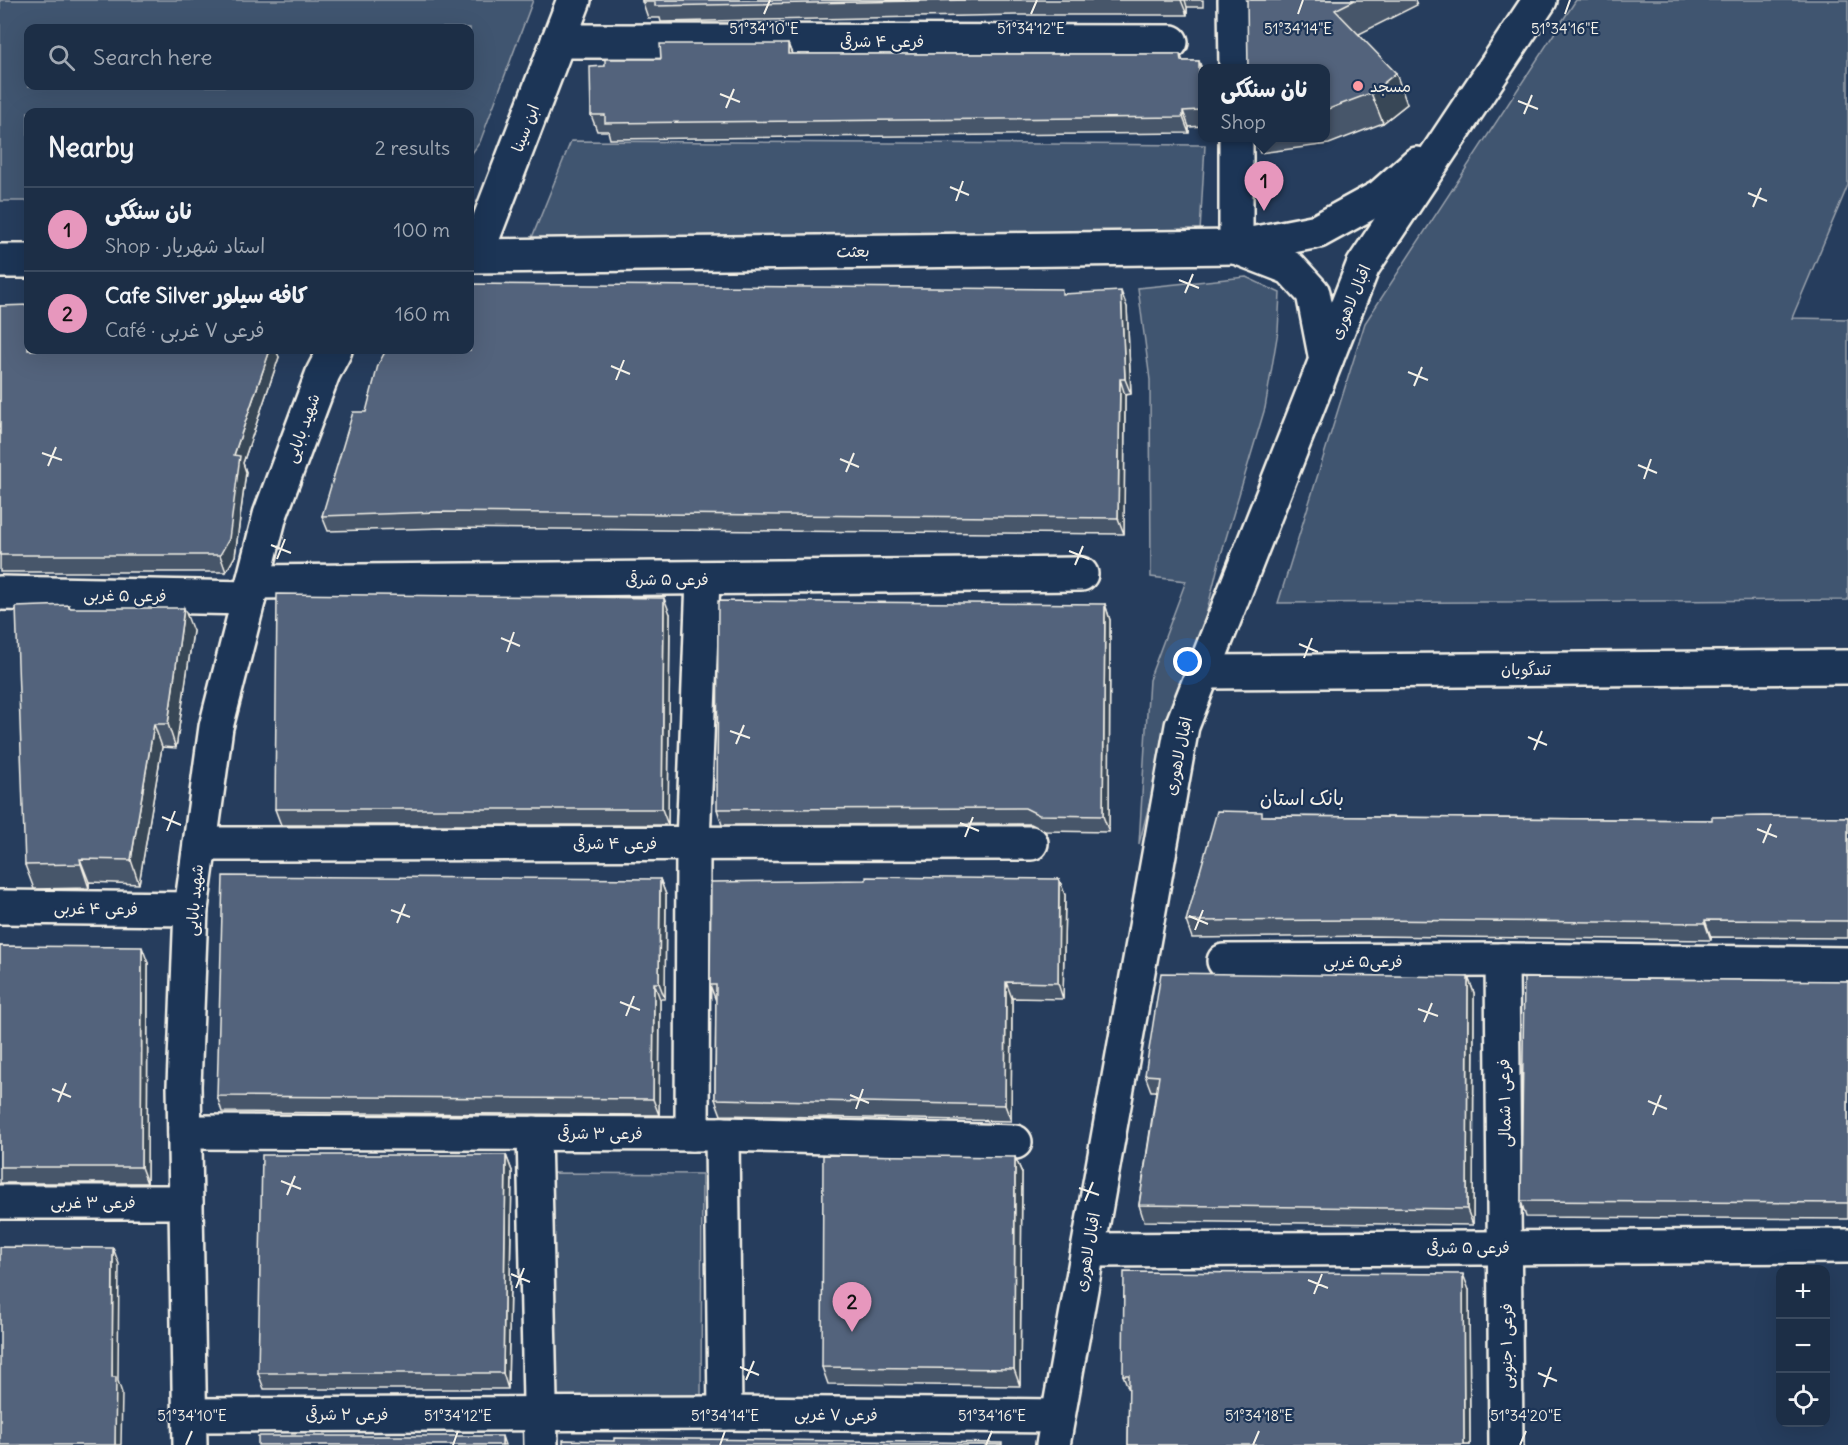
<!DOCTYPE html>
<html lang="en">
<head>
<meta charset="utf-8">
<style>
  body { margin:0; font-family:Delius,"Playpen Sans Arabic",sans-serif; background:#25364d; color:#f1f3f6 }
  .controls { position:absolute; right:18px; bottom:18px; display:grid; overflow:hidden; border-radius:12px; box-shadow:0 6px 24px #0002 }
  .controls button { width:54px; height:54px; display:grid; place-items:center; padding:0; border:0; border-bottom:2px solid #3a4a5f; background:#1c2e46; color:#f1f3f6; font:30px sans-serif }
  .you { position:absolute; left:1188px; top:662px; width:21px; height:21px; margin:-15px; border:4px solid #fff; border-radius:50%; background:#1a73e8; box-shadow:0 0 0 9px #1a73e833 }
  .badge { display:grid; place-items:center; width:39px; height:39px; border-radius:50%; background:#e797bd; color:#111; font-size:20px; font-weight:700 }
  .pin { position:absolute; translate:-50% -50px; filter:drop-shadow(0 2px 3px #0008) }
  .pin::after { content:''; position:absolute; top:32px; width:21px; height:18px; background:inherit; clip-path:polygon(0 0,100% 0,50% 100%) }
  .popup { position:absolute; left:1198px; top:64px; width:132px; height:78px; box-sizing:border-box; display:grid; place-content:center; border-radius:12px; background:#1c2e46; filter:drop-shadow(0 2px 4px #0005); font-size:20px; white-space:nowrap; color:#a0a8b3 }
  .popup b { font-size:22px; color:#f1f3f6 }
  .popup::after { content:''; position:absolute; left:50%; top:100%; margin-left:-12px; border:12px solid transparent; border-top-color:#1c2e46 }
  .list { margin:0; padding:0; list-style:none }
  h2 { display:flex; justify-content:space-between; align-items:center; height:78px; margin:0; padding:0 24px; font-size:26px }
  h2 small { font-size:20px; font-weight:400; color:#a0a8b3 }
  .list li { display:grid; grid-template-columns:39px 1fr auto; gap:18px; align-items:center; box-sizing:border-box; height:84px; padding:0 24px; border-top:2px solid #3a4a5f }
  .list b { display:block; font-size:22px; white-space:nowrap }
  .list p { margin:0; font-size:20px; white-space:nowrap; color:#a0a8b3 }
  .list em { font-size:20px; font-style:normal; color:#a0a8b3 }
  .icon { flex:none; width:33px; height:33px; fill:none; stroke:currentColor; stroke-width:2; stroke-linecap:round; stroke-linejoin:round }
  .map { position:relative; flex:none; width:1848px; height:1445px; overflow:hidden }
  .search { position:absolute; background:#1c2e46; box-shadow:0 6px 24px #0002; left:24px; top:24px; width:450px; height:66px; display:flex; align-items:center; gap:15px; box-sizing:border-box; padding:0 21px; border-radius:12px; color:#a0a8b3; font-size:22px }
  .panel { position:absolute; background:#1c2e46; box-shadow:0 6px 24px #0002; left:24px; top:108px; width:450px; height:246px; border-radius:12px }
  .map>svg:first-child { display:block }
  .green { fill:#40546f; stroke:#9aa2ac; stroke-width:1.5; fill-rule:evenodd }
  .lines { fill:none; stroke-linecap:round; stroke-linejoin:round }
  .street-casing { stroke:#f4f1e8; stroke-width:38 }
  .secondary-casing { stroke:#f4f1e8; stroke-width:38 }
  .street { stroke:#1d3557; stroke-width:33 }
  .secondary { stroke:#1d3557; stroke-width:33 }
  .wall { fill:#47566a; stroke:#f4f1e8; stroke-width:1.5 }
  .shaded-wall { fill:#394656; stroke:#f4f1e8; stroke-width:1.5 }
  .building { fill:#52647b; stroke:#f4f1e8; stroke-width:1.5 }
  .ticks { fill:none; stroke:#f4f1e8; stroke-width:2 }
  .poi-dot { fill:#ff9aa2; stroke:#1d3557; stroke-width:2 }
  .labels { text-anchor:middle; stroke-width:4.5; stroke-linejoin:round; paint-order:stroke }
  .street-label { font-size:16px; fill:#f4f1e8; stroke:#1d3557 }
  .poi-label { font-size:16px; fill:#f4f1e8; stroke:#1d3557; text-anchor:start }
  .quarter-label { font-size:20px; fill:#f4f1e8; stroke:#1d3557 }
  .ticks-label { font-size:15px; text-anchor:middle; fill:#f4f1e8; stroke:#1d3557; stroke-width:4.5; stroke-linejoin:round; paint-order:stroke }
</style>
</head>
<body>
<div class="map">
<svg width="1848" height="1445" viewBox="0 0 1848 1445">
  <rect width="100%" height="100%" fill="#263d5d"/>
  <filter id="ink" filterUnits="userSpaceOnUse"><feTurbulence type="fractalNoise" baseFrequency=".0167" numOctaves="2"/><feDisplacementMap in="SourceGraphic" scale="12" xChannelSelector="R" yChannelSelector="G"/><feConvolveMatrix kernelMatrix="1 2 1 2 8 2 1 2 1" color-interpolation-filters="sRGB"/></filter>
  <g filter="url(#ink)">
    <g class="green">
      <path d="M 0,0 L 533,0 L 480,142 L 470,156 L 470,112 L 28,112 L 28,201 L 0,201 ZM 470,28 L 470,86 L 28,86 L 28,28 Z"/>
      <polygon points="1576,0 1848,0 1848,185 1792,318 1848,319 1848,600 1278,603 1365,323"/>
      <polygon points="571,141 1205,145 1200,232 531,240"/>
      <polygon points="1246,277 1280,293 1278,331 1265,408 1220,558 1193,668 1161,759 1139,844 1149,680 1186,581 1151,577 1150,380 1138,288"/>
      <polygon points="552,1173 702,1174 701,1402 551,1401"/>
    </g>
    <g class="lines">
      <g class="street-casing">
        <g id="street">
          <polyline points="558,41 1171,42"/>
          <polyline points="253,582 1081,574"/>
          <polyline points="0,593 249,598"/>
          <polyline points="200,844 1031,843"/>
          <polyline points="0,907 191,909"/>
          <polyline points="1502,960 1506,1445"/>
          <polyline points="1224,961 1502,960 1848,964"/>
          <polyline points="185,1132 722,1134 1015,1142"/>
          <polyline points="534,1133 541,1445"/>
          <polyline points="692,1134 693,843 703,579"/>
          <polyline points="722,1134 725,1413"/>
          <polyline points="0,1202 186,1202"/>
          <polyline points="1088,1250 1848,1246"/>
          <polyline points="189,1415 725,1413 1058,1416"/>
        </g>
      </g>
      <g class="secondary-casing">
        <g id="secondary">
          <polyline points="1235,0 1236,68"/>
          <polyline points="1236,138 1236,247"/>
          <polyline points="1236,247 1290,268 1313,293 1326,360"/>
          <polyline points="476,255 574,0"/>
          <polyline points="470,256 1236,247 1318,231 1380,197 1417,164"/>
          <polyline points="0,261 28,261"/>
          <polyline points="1203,672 1848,667"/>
          <polyline points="190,1445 184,1086 191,909 200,844 216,727 270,515 323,373 335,350"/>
          <polyline points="1053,1445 1182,726 1363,266 1540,0"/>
        </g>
      </g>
      <use href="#street" class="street"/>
      <use href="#secondary" class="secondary"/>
    </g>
    <g class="wall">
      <polygon points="642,0 1203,0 1203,7 1187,7 1187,15 1017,15 661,22 660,18 648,18"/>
      <polygon points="1247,0 1415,0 1417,5 1359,34 1407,104 1383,123 1329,144 1260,153 1254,138 1326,138 1326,69"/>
      <polygon points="788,44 792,54 1180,54 1183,61 1199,61 1203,72 1203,126 1189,127 1189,133 610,139 608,131 597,131 591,115 605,66 661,59"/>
      <polygon points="1064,294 1127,307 1131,394 1125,395 1124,534 444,528 328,531 322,516 366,412"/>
      <polygon points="0,306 279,357 243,463 246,472 235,556 226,572 0,572"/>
      <polygon points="1105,604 1110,620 1109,832 1045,831 1031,824 722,825 717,809"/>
      <polygon points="69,605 70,608 193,631 176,748 162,747 139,884 89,882 89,888 34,889 25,865"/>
      <polygon points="670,614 668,825 281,825 275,809"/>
      <polygon points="1264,816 1712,820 1848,817 1848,938 1711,937 1711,940 1372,936 1192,938 1186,921"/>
      <polygon points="660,879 666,895 665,999 660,999 659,1115 222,1112 217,1096"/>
      <polygon points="1059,879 1065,895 1063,999 1012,998 1011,1121 721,1115 715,1099 716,1001 710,985"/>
      <polygon points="0,946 148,963 147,1183 0,1183"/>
      <polygon points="1468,977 1474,993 1473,1225 1144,1221 1139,1205 1156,1091 1151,1091 1145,1075"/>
      <polygon points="1848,981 1848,1219 1526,1217 1521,1201"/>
      <polygon points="506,1155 512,1171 508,1389 264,1389 258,1373"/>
      <polygon points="1015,1157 1022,1173 1020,1386 828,1384 822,1367"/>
      <polygon points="1469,1290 1470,1445 1128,1445 1129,1390 1123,1375"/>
    </g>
    <g class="shaded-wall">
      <polygon points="1181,0 1185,0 1187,7 1187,15"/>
      <polygon points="788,44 794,60 788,54"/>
      <polygon points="1199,61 1203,72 1203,119 1199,110"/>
      <polygon points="1396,73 1407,104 1383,123 1371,93"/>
      <polygon points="1183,111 1189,127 1189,133 1183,117"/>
      <polygon points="1121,291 1127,307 1131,394 1125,379"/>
      <polygon points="270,350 276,350 279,357 243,463 246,472 235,556 226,572 220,555 234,455"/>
      <polygon points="1120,379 1125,395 1124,534 1118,518"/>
      <polygon points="664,598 670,614 668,825 662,809"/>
      <polygon points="1105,604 1110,620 1109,832 1103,816"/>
      <polygon points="184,608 193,631 176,748 168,724"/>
      <polygon points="154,724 162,747 139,884 131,860"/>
      <polygon points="80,859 89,882 89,888 81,864"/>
      <polygon points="660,879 666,895 665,999 659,983"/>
      <polygon points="1059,879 1065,895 1063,999 1058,983"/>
      <polygon points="1705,920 1711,937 1711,940 1705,923"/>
      <polygon points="142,947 148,963 147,1183 141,1167"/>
      <polygon points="1468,977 1474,993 1473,1225 1467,1209"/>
      <polygon points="1006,982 1012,998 1011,1121 1005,1105"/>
      <polygon points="654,983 660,999 659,1115 653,1099"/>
      <polygon points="506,1155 512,1171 508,1389 503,1373"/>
      <polygon points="1015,1157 1022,1173 1020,1386 1014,1369"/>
      <polygon points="113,1248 119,1264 118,1381 122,1393 121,1445 115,1445 112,1377"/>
      <polygon points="1463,1274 1469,1290 1470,1445 1464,1445"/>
      <polygon points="502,1436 505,1445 502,1445"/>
    </g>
    <g class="building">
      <polygon points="642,0 971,0 655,6 655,2 642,2"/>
      <polygon points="1247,0 1355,0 1335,10 1396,73 1371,93 1326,110 1326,69 1248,69"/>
      <polygon points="660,44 788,44 788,54 1180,54 1181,61 1199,61 1199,110 1183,111 1183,117 605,123 605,115 591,115 590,67 605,66 605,59 661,59"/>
      <polygon points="470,284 1062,289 1062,294 1121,291 1125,379 1120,379 1118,518 438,512 322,516 353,412 366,412 378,365 386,350 470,350"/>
      <polygon points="28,305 28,350 270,350 234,455 240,456 229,539 220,555 0,555 0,306"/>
      <polygon points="277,594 664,598 662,809 275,809"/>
      <polygon points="718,601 1105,604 1103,816 1039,815 1025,808 717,809"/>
      <polygon points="69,605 69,608 184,608 168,724 154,724 131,860 80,859 81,864 25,865 16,607"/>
      <polygon points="1217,811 1262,812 1262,816 1712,820 1712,817 1763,816 1848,817 1848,921 1705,920 1705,923 1366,920 1186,921"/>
      <polygon points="223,876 660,879 659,983 654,983 653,1099 217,1096"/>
      <polygon points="866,877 1059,879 1058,983 1006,982 1005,1105 715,1099 716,985 710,985 711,882 866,880"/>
      <polygon points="0,946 142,947 141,1167 0,1167"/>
      <polygon points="1161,973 1468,977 1467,1209 1139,1205 1159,1076 1145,1075"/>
      <polygon points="1524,978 1848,981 1848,1203 1521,1201"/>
      <polygon points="262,1155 506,1155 503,1373 258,1373"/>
      <polygon points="823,1155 1015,1157 1014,1369 822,1367"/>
      <polygon points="0,1247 113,1248 112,1377 116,1377 115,1445 0,1445"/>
      <polygon points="1124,1272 1463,1274 1464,1445 1128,1445 1129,1375 1123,1375"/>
      <rect x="258" y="1436" width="244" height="9"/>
      <polygon points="614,1438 1002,1443 1002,1445 563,1445 563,1440 614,1441"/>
    </g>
  </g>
  <path class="ticks" d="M 764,14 L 770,0M 1031,14 L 1037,0M 1298,14 L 1303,0M 1565,14 L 1570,0M 720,94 L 740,102M 1518,101 L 1538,109M 726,108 L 734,89M 1524,114 L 1532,95M 950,187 L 969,195M 1748,193 L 1767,201M 956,201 L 963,181M 1753,207 L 1761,188M 1179,280 L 1199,288M 1185,293 L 1193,274M 611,366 L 630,374M 1408,372 L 1428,380M 616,380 L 624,360M 1414,386 L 1422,367M 42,453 L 62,460M 840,459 L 859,467M 1638,465 L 1657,473M 48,466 L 56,447M 846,472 L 854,453M 1644,479 L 1651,459M 271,545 L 291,553M 1069,551 L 1089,559M 277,559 L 285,539M 1075,565 L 1083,546M 501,638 L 520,646M 1299,644 L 1318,652M 507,652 L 514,632M 1304,658 L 1312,638M 730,731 L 750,738M 1528,737 L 1547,745M 736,744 L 744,725M 1534,750 L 1542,731M 162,817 L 181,825M 960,823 L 979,831M 1757,829 L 1777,837M 167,831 L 175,811M 965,837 L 973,817M 1763,843 L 1771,824M 391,910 L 410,917M 1189,916 L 1208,924M 397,923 L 405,904M 1195,930 L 1203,910M 620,1002 L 640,1010M 1418,1009 L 1438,1016M 626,1016 L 634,996M 1424,1022 L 1432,1003M 52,1089 L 71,1097M 850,1095 L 869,1103M 1648,1101 L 1667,1109M 58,1102 L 66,1083M 856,1109 L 863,1089M 1653,1115 L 1661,1095M 281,1181 L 301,1189M 1079,1188 L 1099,1195M 287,1195 L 295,1176M 1085,1201 L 1093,1182M 511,1274 L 530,1282M 1308,1280 L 1328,1288M 516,1288 L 524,1268M 1314,1294 L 1322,1274M 740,1367 L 759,1375M 1538,1373 L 1557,1381M 746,1380 L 754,1361M 1544,1387 L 1551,1367M 186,1445 L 192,1431M 453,1445 L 458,1431M 720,1445 L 725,1431M 986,1445 L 992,1431M 1253,1445 L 1259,1431M 1520,1445 L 1526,1431"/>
  <circle class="poi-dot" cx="1358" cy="86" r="6"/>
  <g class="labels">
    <g class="street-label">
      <text x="882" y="47">فرعی ۴ شرقی</text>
      <text transform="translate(525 128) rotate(-69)" y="6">ابن سینا</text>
      <text transform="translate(853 251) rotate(-1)" y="6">بعثت</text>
      <text transform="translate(1350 302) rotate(-67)" y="6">اقبال لاهوری</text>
      <text transform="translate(302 428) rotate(-70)" y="6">شهید بابایی</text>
      <text x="667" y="585">فرعی ۵ شرقی</text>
      <text transform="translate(125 595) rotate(1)" y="6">فرعی ۵ غربی</text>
      <text x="1526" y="675">تندگویان</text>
      <text transform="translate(1178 756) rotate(-78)" y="6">اقبال لاهوری</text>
      <text x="615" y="849">فرعی ۴ شرقی</text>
      <text transform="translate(194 900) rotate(-85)" y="6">شهید بابایی</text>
      <text transform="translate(96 908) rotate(1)" y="6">فرعی ۴ غربی</text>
      <text x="1363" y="967">فرعی۵ غربی</text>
      <text transform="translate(1504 1103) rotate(-91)" y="6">فرعی ۱ شمالی</text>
      <text x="600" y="1139">فرعی ۳ شرقی</text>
      <text x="93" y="1208">فرعی ۳ غربی</text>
      <text x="1468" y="1253">فرعی ۵ شرقی</text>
      <text transform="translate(1087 1252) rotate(-80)" y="6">اقبال لاهوری</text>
      <text transform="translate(1506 1346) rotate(-90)" y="6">فرعی ۱ جنوبی</text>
      <text x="347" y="1420">فرعی ۲ شرقی</text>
      <text transform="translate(836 1414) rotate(1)" y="6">فرعی ۷ غربی</text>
    </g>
    <g class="poi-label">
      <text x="1370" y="92">مسجد</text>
    </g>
    <g class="quarter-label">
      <text x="1302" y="805">بانک استان</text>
    </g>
  </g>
  <g class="ticks-label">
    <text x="764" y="34">51°34'10"E</text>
    <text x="1031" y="34">51°34'12"E</text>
    <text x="1298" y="34">51°34'14"E</text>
    <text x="1565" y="34">51°34'16"E</text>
    <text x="192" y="1421">51°34'10"E</text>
    <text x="458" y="1421">51°34'12"E</text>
    <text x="725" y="1421">51°34'14"E</text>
    <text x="992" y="1421">51°34'16"E</text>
    <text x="1259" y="1421">51°34'18"E</text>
    <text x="1526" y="1421">51°34'20"E</text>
  </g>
</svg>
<div class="controls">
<button>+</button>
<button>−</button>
<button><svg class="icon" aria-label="locate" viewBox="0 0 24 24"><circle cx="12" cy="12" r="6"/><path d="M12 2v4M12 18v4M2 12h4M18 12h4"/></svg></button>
</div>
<div class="you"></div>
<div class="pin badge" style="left:1264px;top:211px">1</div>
<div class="popup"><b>نان سنگکی</b>Shop</div>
<div class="pin badge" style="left:852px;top:1332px">2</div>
<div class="search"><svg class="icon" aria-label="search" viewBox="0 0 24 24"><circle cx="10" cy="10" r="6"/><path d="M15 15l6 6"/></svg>Search here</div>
<section class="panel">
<h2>Nearby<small>2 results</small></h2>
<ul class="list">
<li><span class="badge">1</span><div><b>نان سنگکی</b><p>Shop · استاد شهریار</p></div><em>100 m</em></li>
<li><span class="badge">2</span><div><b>Cafe Silver کافه سیلور</b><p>Café · فرعی ۷ غربی</p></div><em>160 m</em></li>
</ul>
</section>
</div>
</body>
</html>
